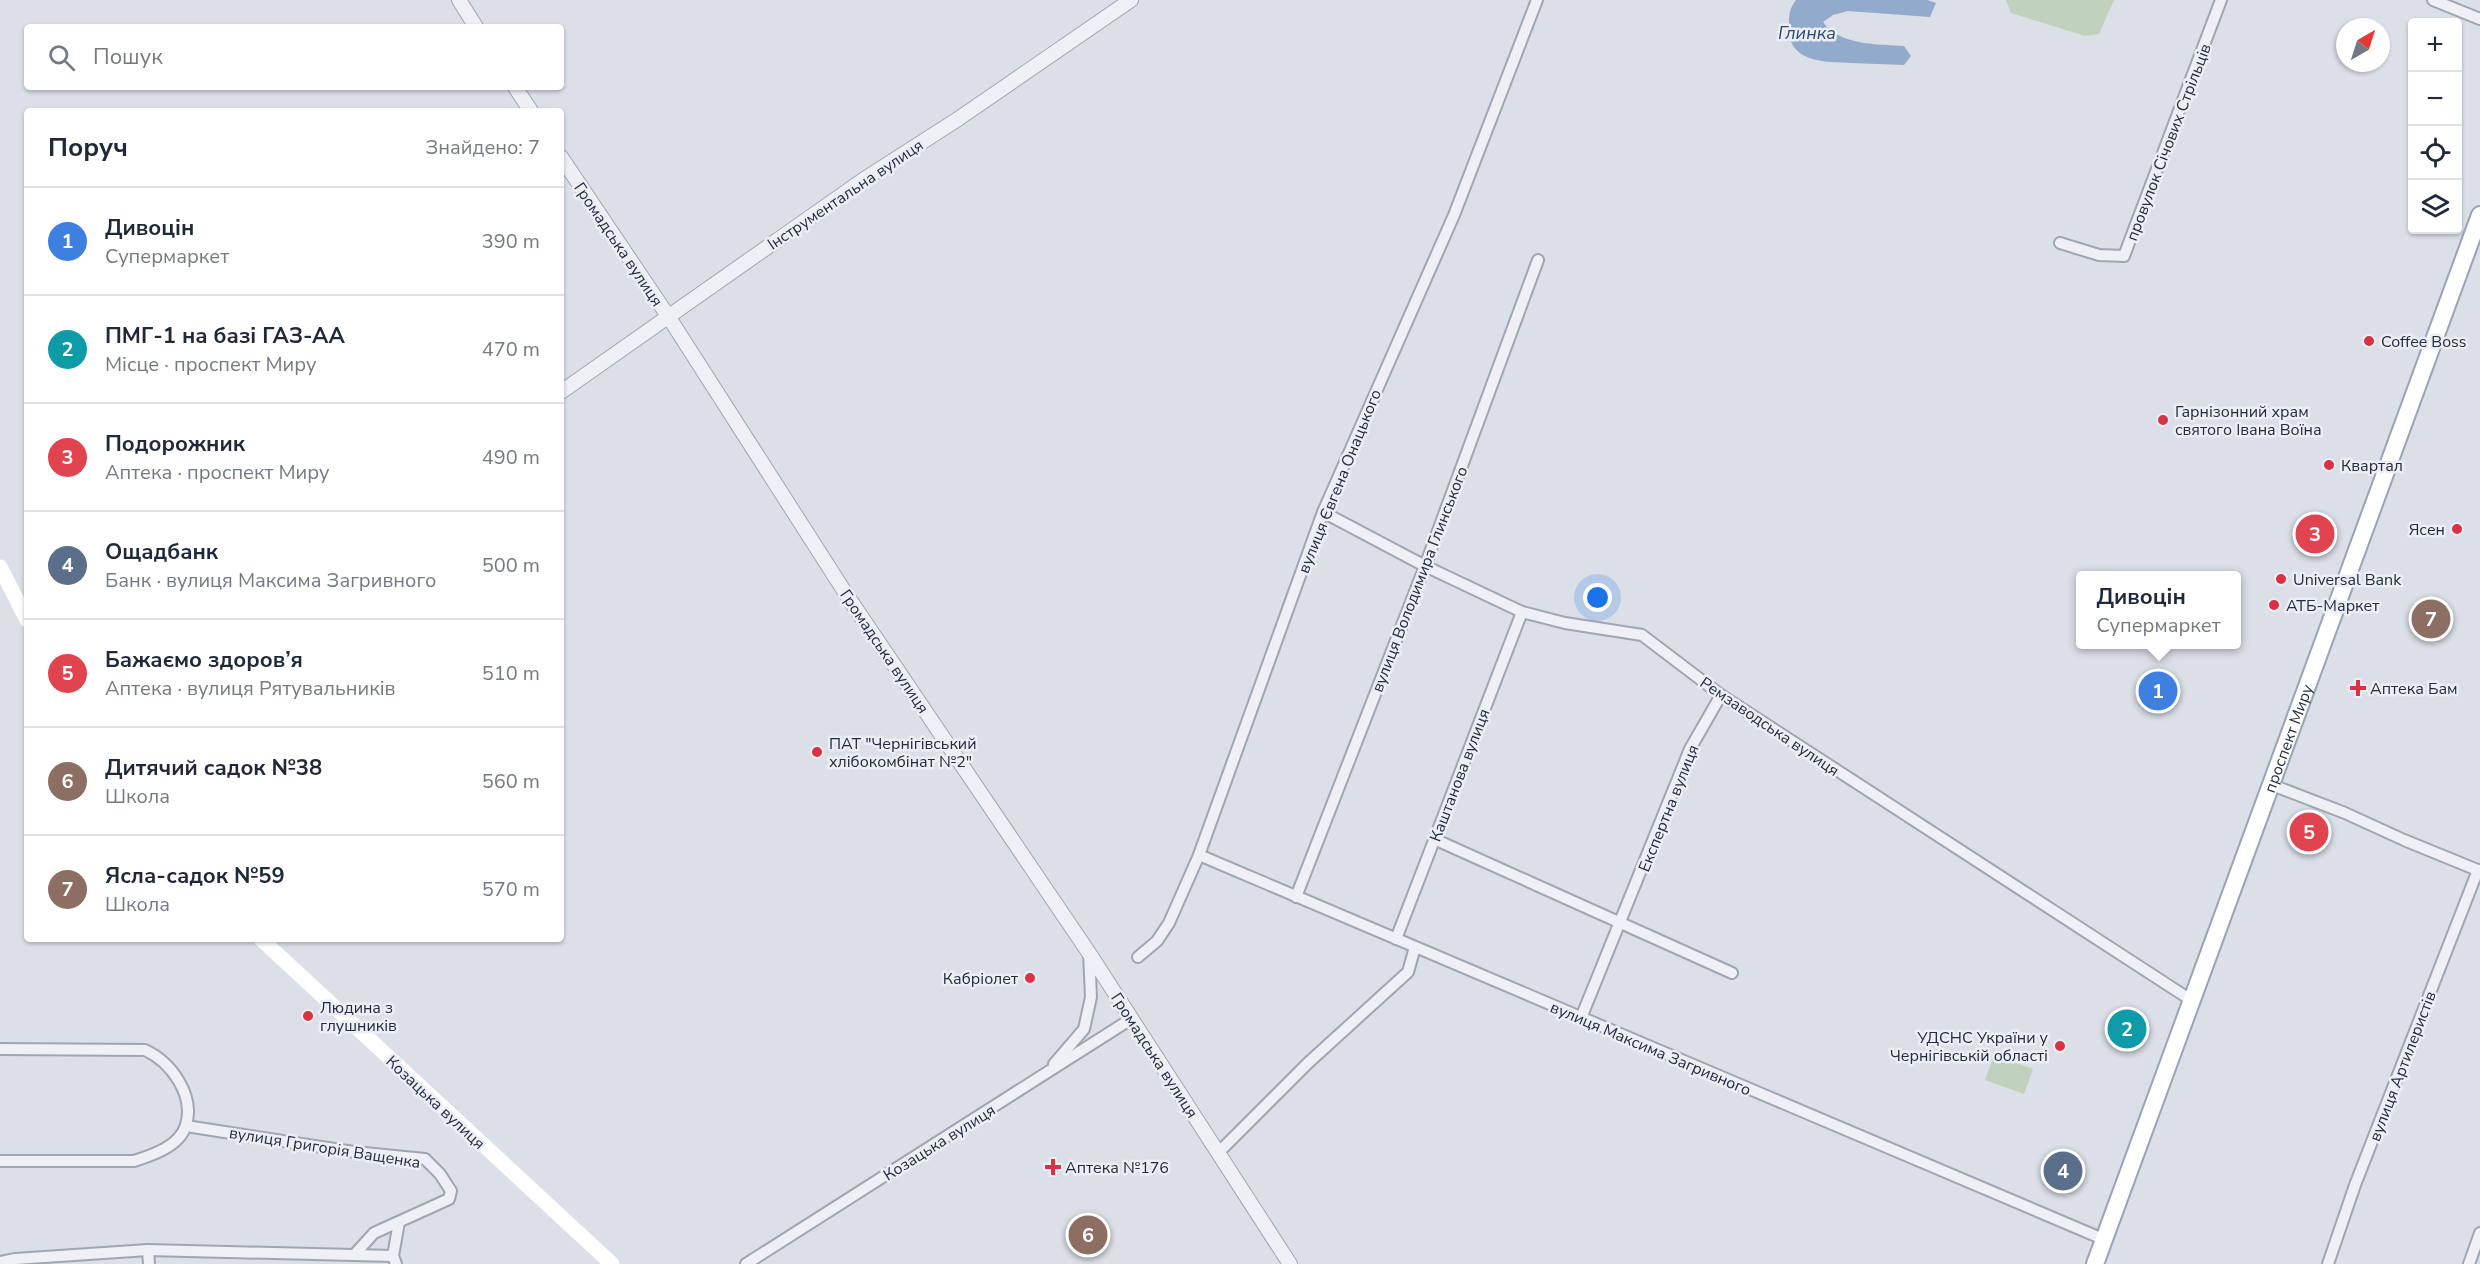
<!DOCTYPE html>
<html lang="uk">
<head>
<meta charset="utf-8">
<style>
  body { margin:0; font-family:"Nunito Sans",sans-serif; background:#f2f2f3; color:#1f2937 }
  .controls { position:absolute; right:18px; top:18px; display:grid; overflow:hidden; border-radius:6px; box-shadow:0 2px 4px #0004 }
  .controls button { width:54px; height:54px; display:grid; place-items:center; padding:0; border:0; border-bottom:2px solid #e0e1e3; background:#fff; color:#1f2937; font:30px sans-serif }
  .compass { position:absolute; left:2336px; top:18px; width:54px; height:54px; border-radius:50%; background:#fff; box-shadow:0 2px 4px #0004; rotate:39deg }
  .you { position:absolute; left:1598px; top:598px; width:21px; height:21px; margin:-15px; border:4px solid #fff; border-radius:50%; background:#1a73e8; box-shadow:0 0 0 9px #1a73e833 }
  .badge { display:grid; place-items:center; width:39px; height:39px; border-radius:50%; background:#ea580c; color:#fff; font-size:20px; font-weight:700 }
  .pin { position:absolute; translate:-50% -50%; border:3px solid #fff; box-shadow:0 2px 6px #0006 }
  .popup { position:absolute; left:2076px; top:571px; width:165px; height:78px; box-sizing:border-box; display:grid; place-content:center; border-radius:6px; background:#fff; filter:drop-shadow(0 2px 4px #0005); font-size:20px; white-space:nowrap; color:#747a83 }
  .popup b { font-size:22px; color:#1f2937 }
  .popup::after { content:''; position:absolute; left:50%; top:100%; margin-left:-12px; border:12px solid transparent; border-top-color:#fff }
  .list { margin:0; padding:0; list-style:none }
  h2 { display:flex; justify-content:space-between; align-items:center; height:78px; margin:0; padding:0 24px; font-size:26px }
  h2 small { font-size:20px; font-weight:400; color:#747a83 }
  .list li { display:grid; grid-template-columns:39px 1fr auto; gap:18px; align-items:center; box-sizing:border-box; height:108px; padding:0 24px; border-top:2px solid #e0e1e3 }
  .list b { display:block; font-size:22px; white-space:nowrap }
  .list p { margin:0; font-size:20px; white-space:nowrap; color:#747a83 }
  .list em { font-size:20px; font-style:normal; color:#747a83 }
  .icon { flex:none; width:33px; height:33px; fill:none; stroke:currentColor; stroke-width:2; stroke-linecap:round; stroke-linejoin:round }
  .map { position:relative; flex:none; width:2480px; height:1264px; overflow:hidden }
  .search { position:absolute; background:#fff; box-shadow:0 2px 4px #0004; left:24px; top:24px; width:540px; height:66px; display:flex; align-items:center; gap:15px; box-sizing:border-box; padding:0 21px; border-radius:6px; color:#747a83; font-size:22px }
  .panel { position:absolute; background:#fff; box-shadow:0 2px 4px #0004; left:24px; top:108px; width:540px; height:834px; border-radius:6px }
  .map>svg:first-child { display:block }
  .green { fill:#c0d2bc }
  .water { fill:#92abcc }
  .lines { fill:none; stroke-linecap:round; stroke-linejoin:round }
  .minor-casing { stroke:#a0a6b1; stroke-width:14 }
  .tertiary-casing { stroke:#a0a6b1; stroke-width:16 }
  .primary-casing { stroke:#9aa3b4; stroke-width:20 }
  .minor { stroke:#eef0f5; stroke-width:10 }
  .tertiary { stroke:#eef0f5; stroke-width:14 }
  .secondary { stroke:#fff; stroke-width:15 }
  .primary { stroke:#fff; stroke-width:16 }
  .poi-dot { fill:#da3242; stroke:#ebeef5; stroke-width:2 }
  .labels { text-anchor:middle; stroke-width:5; stroke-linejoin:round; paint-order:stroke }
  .street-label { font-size:16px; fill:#242c3f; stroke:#ebeef5 }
  .poi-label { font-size:16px; fill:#242c3f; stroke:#ebeef5; text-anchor:start }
  .water-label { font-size:18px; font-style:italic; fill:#2b4876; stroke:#ebeef5 }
</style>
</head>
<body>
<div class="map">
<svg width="2480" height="1264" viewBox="0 0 2480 1264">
  <rect width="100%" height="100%" fill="#dbdfe7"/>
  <g class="green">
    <polygon points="2006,0 2114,0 2099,34 2085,36 2011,13"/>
    <polygon points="1994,1055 2033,1069 2024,1094 1985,1080"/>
  </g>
  <path class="water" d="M 1796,0 L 1927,0 L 1936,3 L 1930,17 L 1848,11 L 1833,15 L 1823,22 C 1840,46 1878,44 1904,46 L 1911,56 L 1904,65 C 1887,64 1869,64 1852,63 C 1825,62 1787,63 1789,26 C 1789,15 1789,9 1796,0 Z"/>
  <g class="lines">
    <g class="minor-casing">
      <g id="minor">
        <polyline points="2433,0 2480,19"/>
        <polyline points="2060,243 2099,255 2124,256 2221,0"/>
        <polyline points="1323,512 1425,566 1522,612 1565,623 1642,635 1721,695 2191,1000"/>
        <polyline points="2272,785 2345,813 2404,840 2480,871"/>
        <polyline points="1434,839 1732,973"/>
        <polyline points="1199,855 2103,1239"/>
        <polyline points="1296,897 1425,566 1538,260"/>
        <polyline points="1396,939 1522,612"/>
        <polyline points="1138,957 1157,941 1169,923 1199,855 1323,512 1454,215 1537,0"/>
        <polyline points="1581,1018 1690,749 1721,695"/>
        <path d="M 0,1049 L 145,1050 C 171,1062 195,1095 186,1125 C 180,1146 153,1155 134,1161 L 0,1161"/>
        <polyline points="1054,1064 1084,1029 1091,997 1089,953"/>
        <polyline points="186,1126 354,1152 425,1159 440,1174 451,1191 449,1199 374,1233 354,1255"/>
        <polyline points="1218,1153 1308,1063 1408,972 1415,947"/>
        <polyline points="148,1250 149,1264"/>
        <polyline points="0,1262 15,1259 148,1250 393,1256"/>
        <polyline points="396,1264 393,1256 399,1222"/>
        <polyline points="746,1264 1131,1019"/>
        <polyline points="2328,1264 2355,1185 2478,870"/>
        <polyline points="2469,1264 2480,1233"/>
      </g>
    </g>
    <g class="tertiary-casing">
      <g id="tertiary">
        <polyline points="459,0 476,27"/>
        <polyline points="515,87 531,111"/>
        <polyline points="561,157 668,316 848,597 1089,953 1290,1264"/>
        <polyline points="561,392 863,180 958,119 1131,0"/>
      </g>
    </g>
    <g class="primary-casing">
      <g id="primary">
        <path id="s1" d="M 2095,1264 L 2480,215"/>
      </g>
    </g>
    <use href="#minor" class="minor"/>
    <use href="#tertiary" class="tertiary"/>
    <g class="secondary">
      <polyline points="0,567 27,620"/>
      <polyline points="261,939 612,1264"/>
    </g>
    <use href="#primary" class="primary"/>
  </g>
  <g class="poi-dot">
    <circle cx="2369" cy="341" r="6"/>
    <circle cx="2163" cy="420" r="6"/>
    <circle cx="2329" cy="465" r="6"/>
    <circle cx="2457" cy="529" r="6"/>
    <circle cx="2281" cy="579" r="6"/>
    <circle cx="2274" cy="605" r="6"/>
    <path d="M2355 679h6v6h6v6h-6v6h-6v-6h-6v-6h6z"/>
    <circle cx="817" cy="752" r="6"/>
    <circle cx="1030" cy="978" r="6"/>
    <circle cx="308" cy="1016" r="6"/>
    <circle cx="2060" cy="1046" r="6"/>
    <path d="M1050 1158h6v6h6v6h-6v6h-6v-6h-6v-6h6z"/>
  </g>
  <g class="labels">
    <g class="street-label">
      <text transform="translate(2168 142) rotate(-69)" y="6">провулок Січових Стрільців</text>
      <text transform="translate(845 194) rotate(-34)" y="6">Інструментальна вулиця</text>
      <text transform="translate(619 244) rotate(56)" y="6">Громадська вулиця</text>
      <text transform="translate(1339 481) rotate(-68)" y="6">вулиця Євгена Онацького</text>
      <text transform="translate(1419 579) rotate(-69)" y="6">вулиця Володимира Глинського</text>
      <text transform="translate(885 651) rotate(56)" y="6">Громадська вулиця</text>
      <text transform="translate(1770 726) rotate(34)" y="6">Ремзаводська вулиця</text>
      <text dy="6" stroke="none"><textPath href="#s1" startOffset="560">проспект Миру</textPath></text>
      <text transform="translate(1459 775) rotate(-69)" y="6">Каштанова вулиця</text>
      <text transform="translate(1668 808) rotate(-68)" y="6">Експертна вулиця</text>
      <text transform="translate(1651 1048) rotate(23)" y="6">вулиця Максима Загривного</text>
      <text transform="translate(1155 1055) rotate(57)" y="6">Громадська вулиця</text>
      <text transform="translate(2402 1066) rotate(-69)" y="6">вулиця Артилеристів</text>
      <text transform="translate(436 1102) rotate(43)" y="6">Козацька вулиця</text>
      <text transform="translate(939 1142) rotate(-32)" y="6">Козацька вулиця</text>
      <text transform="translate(325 1147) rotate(9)" y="6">вулиця Григорія Ващенка</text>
    </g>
    <g class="poi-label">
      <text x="2381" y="347">Coffee Boss</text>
      <text x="2175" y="417">Гарнізонний храм<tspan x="2175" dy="18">святого Івана Воїна</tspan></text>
      <text x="2341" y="471">Квартал</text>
      <text x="2445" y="535" text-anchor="end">Ясен</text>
      <text x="2293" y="585">Universal Bank</text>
      <text x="2286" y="611">АТБ-Маркет</text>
      <text x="2370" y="694">Аптека Бам</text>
      <text x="829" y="749">ПАТ "Чернігівський<tspan x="829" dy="18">хлібокомбінат №2"</tspan></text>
      <text x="1018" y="984" text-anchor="end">Кабріолет</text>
      <text x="320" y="1013">Людина з<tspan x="320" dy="18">глушників</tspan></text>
      <text x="2048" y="1043" text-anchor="end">УДСНС України у<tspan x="2048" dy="18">Чернігівській області</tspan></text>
      <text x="1065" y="1173">Аптека №176</text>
    </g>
    <g class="water-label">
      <text x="1807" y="39">Глинка</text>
    </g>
  </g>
</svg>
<div class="controls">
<button>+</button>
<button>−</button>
<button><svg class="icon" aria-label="locate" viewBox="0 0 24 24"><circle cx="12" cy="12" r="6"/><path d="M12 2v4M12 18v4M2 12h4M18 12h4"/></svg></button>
<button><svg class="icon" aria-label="layers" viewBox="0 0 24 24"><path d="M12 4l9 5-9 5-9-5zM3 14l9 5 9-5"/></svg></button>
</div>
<svg class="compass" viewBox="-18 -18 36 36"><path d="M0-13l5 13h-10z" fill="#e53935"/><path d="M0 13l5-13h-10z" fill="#747a83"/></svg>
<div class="you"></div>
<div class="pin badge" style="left:2158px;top:691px;background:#3f7fe0">1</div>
<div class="popup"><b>Дивоцін</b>Супермаркет</div>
<div class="pin badge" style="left:2127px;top:1029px;background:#0f9aa8">2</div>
<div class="pin badge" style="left:2315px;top:534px;background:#e0444e">3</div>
<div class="pin badge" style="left:2063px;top:1171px;background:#5c6f8a">4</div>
<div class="pin badge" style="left:2309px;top:832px;background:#e0444e">5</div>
<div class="pin badge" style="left:1088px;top:1235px;background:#8d6e63">6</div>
<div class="pin badge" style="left:2431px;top:619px;background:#8d6e63">7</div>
<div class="search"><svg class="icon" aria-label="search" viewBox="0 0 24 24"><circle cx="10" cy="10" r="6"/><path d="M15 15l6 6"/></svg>Пошук</div>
<section class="panel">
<h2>Поруч<small>Знайдено: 7</small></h2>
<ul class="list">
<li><span class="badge" style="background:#3f7fe0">1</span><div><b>Дивоцін</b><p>Супермаркет</p></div><em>390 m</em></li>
<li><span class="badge" style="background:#0f9aa8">2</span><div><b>ПМГ-1 на базі ГАЗ-АА</b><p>Місце · проспект Миру</p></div><em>470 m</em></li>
<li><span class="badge" style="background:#e0444e">3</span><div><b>Подорожник</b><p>Аптека · проспект Миру</p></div><em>490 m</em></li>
<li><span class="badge" style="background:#5c6f8a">4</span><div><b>Ощадбанк</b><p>Банк · вулиця Максима Загривного</p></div><em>500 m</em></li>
<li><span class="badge" style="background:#e0444e">5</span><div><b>Бажаємо здоров’я</b><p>Аптека · вулиця Рятувальників</p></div><em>510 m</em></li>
<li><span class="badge" style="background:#8d6e63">6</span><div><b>Дитячий садок №38</b><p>Школа</p></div><em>560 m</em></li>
<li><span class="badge" style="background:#8d6e63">7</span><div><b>Ясла-садок №59</b><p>Школа</p></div><em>570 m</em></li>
</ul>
</section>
</div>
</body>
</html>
